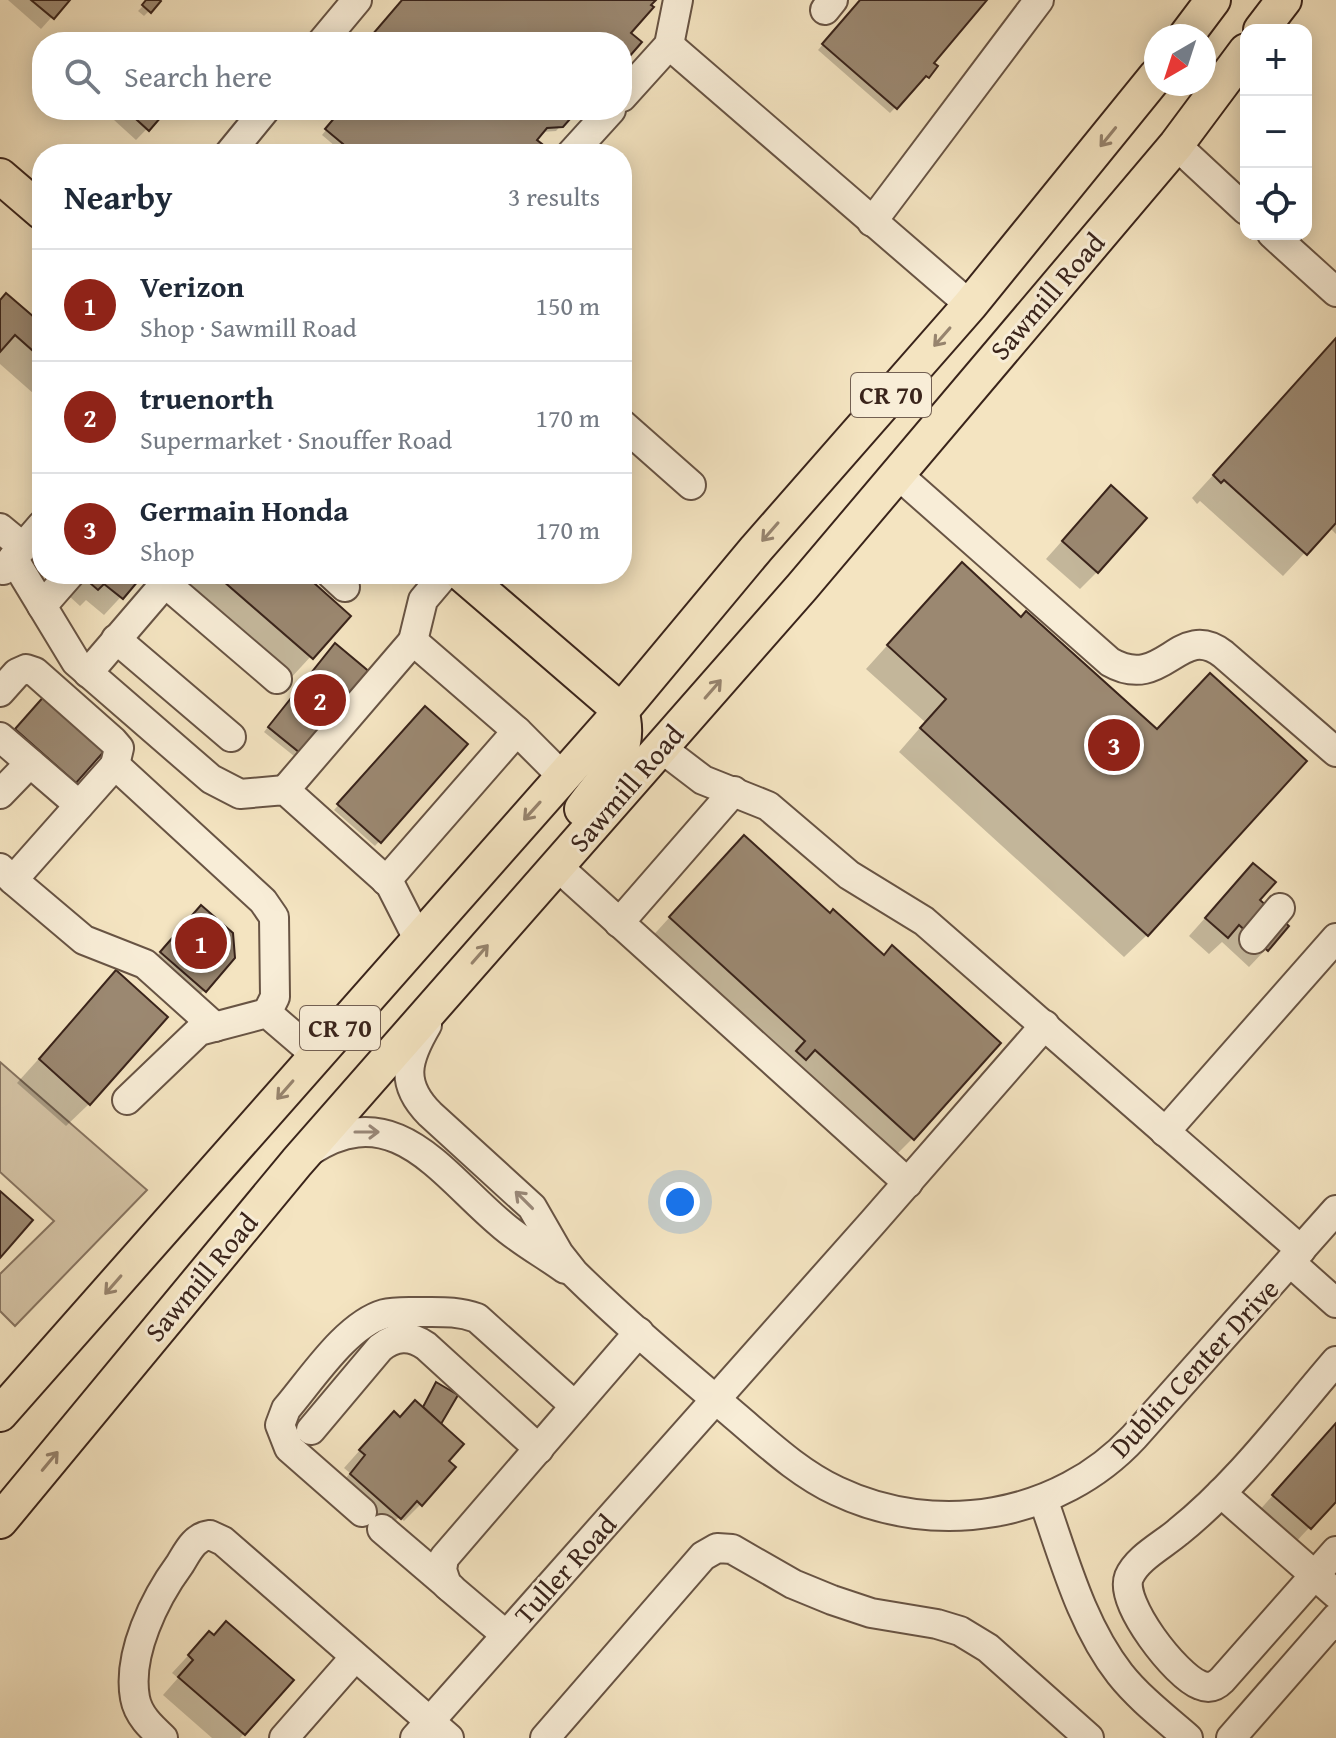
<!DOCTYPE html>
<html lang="en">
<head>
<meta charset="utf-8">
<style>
  body { margin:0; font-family:"Gentium Book Plus",serif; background:#f6f6f7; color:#1f2937 }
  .controls { position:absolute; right:24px; top:24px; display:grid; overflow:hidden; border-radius:16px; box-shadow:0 4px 20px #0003 }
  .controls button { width:72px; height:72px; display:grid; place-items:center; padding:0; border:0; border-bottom:2px solid #e0e1e3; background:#fff; color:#1f2937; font:40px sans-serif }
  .compass { position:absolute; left:1144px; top:24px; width:72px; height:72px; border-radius:50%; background:#fff; box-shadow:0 4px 20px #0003; rotate:219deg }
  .you { position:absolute; left:680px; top:1202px; width:28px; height:28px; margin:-20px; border:6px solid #fff; border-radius:50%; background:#1a73e8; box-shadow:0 0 0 12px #1a73e833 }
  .badge { display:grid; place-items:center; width:52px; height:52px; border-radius:50%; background:#8f2418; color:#fff; font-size:26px; font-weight:700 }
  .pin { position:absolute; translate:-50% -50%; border:4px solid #fff; box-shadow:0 2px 8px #0006 }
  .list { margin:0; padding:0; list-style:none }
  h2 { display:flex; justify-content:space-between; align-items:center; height:104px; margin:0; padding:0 32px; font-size:34px }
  h2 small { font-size:26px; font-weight:400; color:#747a83 }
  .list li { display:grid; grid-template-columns:52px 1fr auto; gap:24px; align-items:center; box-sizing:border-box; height:112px; padding:0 32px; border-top:2px solid #e0e1e3 }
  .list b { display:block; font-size:30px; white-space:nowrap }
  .list p { margin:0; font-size:26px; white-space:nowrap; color:#747a83 }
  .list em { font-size:26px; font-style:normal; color:#747a83 }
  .icon { flex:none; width:44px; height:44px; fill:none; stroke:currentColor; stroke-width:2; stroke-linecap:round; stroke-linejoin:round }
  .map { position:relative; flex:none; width:1336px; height:1738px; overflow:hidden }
  .search { position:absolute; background:#fff; box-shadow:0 4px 20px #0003; left:32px; top:32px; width:600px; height:88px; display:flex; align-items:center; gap:20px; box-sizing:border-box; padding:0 28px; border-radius:32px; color:#747a83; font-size:30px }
  .panel { position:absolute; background:#fff; box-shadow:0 4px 20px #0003; left:32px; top:144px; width:600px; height:440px; border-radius:32px }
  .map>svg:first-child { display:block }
  .green { fill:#d4c3a5; stroke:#877460; stroke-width:2 }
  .shadow { fill:#0003 }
  .building { fill:#9b8871; stroke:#3a241b; stroke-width:2 }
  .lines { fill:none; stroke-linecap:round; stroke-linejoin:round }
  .minor-casing { stroke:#685444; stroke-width:32 }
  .major-casing { stroke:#3a241b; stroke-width:38 }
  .minor { stroke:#f8edd7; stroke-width:28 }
  .major { stroke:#f4e4c1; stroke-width:34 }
  .oneway { stroke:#97846e }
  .oneway2 { stroke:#998879 }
  .labels { text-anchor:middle; stroke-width:6; stroke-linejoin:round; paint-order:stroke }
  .shield { fill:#f8edd7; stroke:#736053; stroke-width:2 }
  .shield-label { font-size:26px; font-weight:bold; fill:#3a241b }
  .street-label { font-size:28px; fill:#3a241b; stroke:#f8edd7 }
</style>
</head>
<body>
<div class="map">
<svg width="1336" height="1738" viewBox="0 0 1336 1738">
  <rect width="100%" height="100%" fill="#f4e4c1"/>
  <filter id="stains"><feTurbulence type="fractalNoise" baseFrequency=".0025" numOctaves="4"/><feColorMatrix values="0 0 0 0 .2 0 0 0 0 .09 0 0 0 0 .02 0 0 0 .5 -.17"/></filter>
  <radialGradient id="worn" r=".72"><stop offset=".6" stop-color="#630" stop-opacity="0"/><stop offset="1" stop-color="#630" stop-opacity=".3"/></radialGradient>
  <polygon class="green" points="0,1062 147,1190 15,1326 0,1311 0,1274 54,1221 0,1172"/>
  <g class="shadow">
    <polygon points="8,0 67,0 41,29"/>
    <polygon points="149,0 159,1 144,16 138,11"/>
    <polygon points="862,0 984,0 932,63 935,66 890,113 818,50"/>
    <polygon points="59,35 64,39 61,42 52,42"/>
    <polygon points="103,110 165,110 136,140"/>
    <polygon points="343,110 575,110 556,131 541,132 534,140 533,152 535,154 312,154 342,152 322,135"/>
    <polygon points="0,302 42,327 42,401 0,364"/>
    <polygon points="1336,341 1336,534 1329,527 1283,576 1200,501 1197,504 1192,498"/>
    <polygon points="1094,505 1097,572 1080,589 1046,559"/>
    <polygon points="86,574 142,574 104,615 86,600 80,606 68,595"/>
    <polygon points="187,574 301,574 348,616 289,680 178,584"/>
    <polygon points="939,588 1147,935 1124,957 899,752 925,722 866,669"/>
    <polygon points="330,651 299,760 264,732"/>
    <polygon points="425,708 465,745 375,846 334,810"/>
    <polygon points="29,714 104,748 58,799 0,746"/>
    <polygon points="721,861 830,915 883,957 913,1138 890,1161 648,941"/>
    <polygon points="1237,882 1287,927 1249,967 1222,942 1209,954 1189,936"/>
    <polygon points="184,925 204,990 188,1007 144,971"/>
    <polygon points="116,973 89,1104 66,1126 17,1083"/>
    <polygon points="437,1384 439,1424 446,1461 421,1504 404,1521 399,1517 382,1534 334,1492 350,1473 344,1468 377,1431 421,1408"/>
    <polygon points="1336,1425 1336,1499 1293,1545 1257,1513"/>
    <polygon points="209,1633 291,1680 240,1738 212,1738 163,1695 178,1678 172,1673"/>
  </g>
  <g class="building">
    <polygon points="31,0 70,0 54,19"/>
    <polygon points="146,0 160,0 161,1 151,13 142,5"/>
    <polygon points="402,0 656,0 651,5 654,7 631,33 642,42 622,65 622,42 366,42"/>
    <polygon points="860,0 987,0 934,63 938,66 929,78 926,76 897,109 822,44"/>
    <polygon points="126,110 167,110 149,131"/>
    <polygon points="341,110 578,110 563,127 547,128 537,140 542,144 535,152 538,154 284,154 339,150 343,144 325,129"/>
    <polygon points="6,293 42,324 42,359 15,335 0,352 0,300"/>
    <polygon points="1336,338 1336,523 1307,555 1224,480 1221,483 1213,475"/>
    <polygon points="1111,485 1147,518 1098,573 1062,541"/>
    <polygon points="962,562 1021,617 1026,611 1157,729 1210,673 1307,761 1148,936 920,728 946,699 887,645"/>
    <polygon points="86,574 144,574 123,599 104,584 98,590 83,577"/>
    <polygon points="215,574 304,574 351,616 313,659"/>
    <polygon points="335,643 372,674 305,757 268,727"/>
    <polygon points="46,694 107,748 76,783 15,729"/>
    <polygon points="425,706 468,744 381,843 337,804"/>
    <polygon points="744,835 830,913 833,909 884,955 892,945 1001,1043 914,1140 815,1050 806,1060 796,1051 805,1041 669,917"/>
    <polygon points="1253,863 1276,882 1260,900 1289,926 1268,951 1239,925 1228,938 1205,918"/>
    <polygon points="201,905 233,933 235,958 206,992 160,952"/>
    <polygon points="116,970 168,1017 90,1105 39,1059"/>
    <polygon points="0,1191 33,1220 0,1258"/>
    <polygon points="436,1382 458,1395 441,1424 423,1407"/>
    <polygon points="415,1400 464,1444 449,1461 456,1467 422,1506 417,1501 401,1519 350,1474 365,1455 359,1450 394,1411 400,1417"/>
    <polygon points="1336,1423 1336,1502 1311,1529 1272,1495"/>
    <polygon points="226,1621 294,1680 245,1735 178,1677 193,1660 188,1655 209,1631 214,1635"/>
  </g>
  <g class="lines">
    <g class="minor-casing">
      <g id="minor">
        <polyline points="825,10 833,0"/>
        <polyline points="322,42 357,0"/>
        <polyline points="669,45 970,305"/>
        <polyline points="622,97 669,45 678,0"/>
        <polyline points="1176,145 1246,210"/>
        <polyline points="229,154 265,110"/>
        <polyline points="571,154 611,110"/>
        <polyline points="872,222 1039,0"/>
        <polyline points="1272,234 1336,292"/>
        <polyline points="622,424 691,485"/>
        <path d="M 896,473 L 1110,662 C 1164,693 1179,620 1223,654 L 1336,752"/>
        <polyline points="0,528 23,547"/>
        <polyline points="13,558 76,662 211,779 240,794 285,790 390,884 418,939"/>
        <polyline points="3,570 42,525"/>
        <polyline points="331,574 345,587"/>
        <polyline points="165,583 277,679"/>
        <polyline points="42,606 70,574"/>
        <polyline points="116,639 231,737"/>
        <polyline points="413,641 423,600 445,574"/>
        <polyline points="88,673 173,574"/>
        <polyline points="0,692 17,673 26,669 35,672 113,741 119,748 115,765"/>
        <polyline points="517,731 563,777"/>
        <polyline points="0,737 79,805"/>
        <polyline points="661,748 703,780 768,806 849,875 924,921 1301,1250"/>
        <polyline points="285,790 413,641 517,731 386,881"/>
        <polyline points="0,794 30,763"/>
        <polyline points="558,867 908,1183"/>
        <polyline points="0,868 13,880 115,765 263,901 274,917 275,997 267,1013"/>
        <polyline points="13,880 84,940 145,964 215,1027"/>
        <polyline points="619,923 734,791"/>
        <polyline points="1254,939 1280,908"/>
        <path d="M 427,1025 C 407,1059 399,1083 430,1114 L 532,1207 L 559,1254 L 574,1273 C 625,1323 680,1369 734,1415 C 766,1442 798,1473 837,1491 C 936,1538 1059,1518 1134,1437 L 1336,1210"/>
        <polyline points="127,1100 199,1031 267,1013 316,1055"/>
        <polyline points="1165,1132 1336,938"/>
        <path d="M 310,1151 C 394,1096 441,1173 500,1223 C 520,1241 543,1253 565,1269"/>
        <polyline points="1290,1262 1336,1303"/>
        <path d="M 1336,1361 C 1286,1419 1238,1484 1178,1532 C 1163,1545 1137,1558 1129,1577 C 1119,1603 1176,1676 1200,1685 C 1209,1689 1216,1686 1222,1680 L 1336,1551"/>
        <path d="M 311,1430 L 380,1348 C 395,1336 410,1335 426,1346 L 539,1449"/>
        <polyline points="1221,1493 1336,1594"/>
        <path d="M 1043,1499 C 1064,1558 1081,1624 1120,1674 C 1139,1698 1165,1718 1188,1738"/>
        <path d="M 362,1512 L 289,1448 L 280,1425 L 286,1409 C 311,1380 346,1325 384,1314 C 395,1311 409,1312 421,1312 C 442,1312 458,1311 477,1318 L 575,1406"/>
        <polyline points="382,1529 451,1588"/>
        <polyline points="506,1635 447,1585 442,1570 444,1558 639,1332"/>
        <path d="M 163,1738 C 151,1727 138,1715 135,1698 C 127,1654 155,1598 180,1564 C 188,1551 194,1537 210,1535 L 223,1541 L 449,1738"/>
        <polyline points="284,1738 355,1657"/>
        <polyline points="415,1738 873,1222 1045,1025"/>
        <polyline points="545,1738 703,1556 717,1548 732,1549 793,1584 832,1600 871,1613 937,1624 960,1631 988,1648 1089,1738"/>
        <polyline points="1231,1738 1336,1618"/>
      </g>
    </g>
    <g class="major-casing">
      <g id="major">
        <polyline points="1261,30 1284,0"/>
        <polyline points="1186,36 1213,0"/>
        <polyline points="0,176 42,212"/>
        <polyline points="462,574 621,711"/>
        <path d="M 582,809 C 605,777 634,752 621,711"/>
        <polyline points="0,1414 621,711 756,549 970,305 1156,76"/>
        <polyline points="0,1521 297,1162 802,587 1176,145 1246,51"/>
      </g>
    </g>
    <use href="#minor" class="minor"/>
    <use href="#major" class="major"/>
  </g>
  <defs><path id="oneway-shaft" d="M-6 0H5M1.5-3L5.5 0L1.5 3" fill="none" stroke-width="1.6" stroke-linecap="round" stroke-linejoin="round" transform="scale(2)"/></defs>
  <g class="oneway">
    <use href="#oneway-shaft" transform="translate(1108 137) rotate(129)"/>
    <use href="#oneway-shaft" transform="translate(942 337) rotate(131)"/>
    <use href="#oneway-shaft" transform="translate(770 532) rotate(131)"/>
    <use href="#oneway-shaft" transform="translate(713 689) rotate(-49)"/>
    <use href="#oneway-shaft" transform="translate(532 811) rotate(132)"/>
    <use href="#oneway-shaft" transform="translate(480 954) rotate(-49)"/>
    <use href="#oneway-shaft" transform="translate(285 1090) rotate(131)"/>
    <use href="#oneway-shaft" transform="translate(113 1285) rotate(131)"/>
    <use href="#oneway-shaft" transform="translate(50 1461) rotate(-50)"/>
  </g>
  <g class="oneway2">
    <use href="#oneway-shaft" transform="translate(367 1132)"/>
    <use href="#oneway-shaft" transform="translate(524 1200) rotate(-135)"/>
  </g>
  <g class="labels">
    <g class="shield">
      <rect x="851" y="373" width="80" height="44" rx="6"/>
      <rect x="300" y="1006" width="80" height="44" rx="6"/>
    </g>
    <g class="shield-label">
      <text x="891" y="404">CR 70</text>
      <text x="340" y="1037">CR 70</text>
    </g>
    <g class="street-label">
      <text transform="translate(1047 296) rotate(-49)" y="10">Sawmill Road</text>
      <text transform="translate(626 788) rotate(-49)" y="10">Sawmill Road</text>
      <text transform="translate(201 1277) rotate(-50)" y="10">Sawmill Road</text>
      <text transform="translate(1194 1368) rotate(-47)" y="10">Dublin Center Drive</text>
      <text transform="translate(565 1569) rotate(-48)" y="10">Tuller Road</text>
    </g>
  </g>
  <rect width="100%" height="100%" filter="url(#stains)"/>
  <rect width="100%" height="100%" fill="url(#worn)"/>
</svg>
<div class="controls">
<button>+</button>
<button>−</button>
<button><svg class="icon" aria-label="locate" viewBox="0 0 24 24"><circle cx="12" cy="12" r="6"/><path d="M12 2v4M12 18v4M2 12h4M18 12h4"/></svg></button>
</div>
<svg class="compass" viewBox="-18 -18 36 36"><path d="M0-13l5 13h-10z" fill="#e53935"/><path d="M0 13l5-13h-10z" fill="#747a83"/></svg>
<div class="you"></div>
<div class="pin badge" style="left:201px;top:943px">1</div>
<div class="pin badge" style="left:320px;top:700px">2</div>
<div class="pin badge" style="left:1114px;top:745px">3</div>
<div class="search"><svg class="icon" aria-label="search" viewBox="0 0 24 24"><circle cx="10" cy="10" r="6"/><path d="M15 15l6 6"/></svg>Search here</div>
<section class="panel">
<h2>Nearby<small>3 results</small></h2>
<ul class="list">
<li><span class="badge">1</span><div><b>Verizon</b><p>Shop · Sawmill Road</p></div><em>150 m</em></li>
<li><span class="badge">2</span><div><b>truenorth</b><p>Supermarket · Snouffer Road</p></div><em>170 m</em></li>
<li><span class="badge">3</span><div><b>Germain Honda</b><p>Shop</p></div><em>170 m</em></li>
</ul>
</section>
</div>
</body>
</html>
